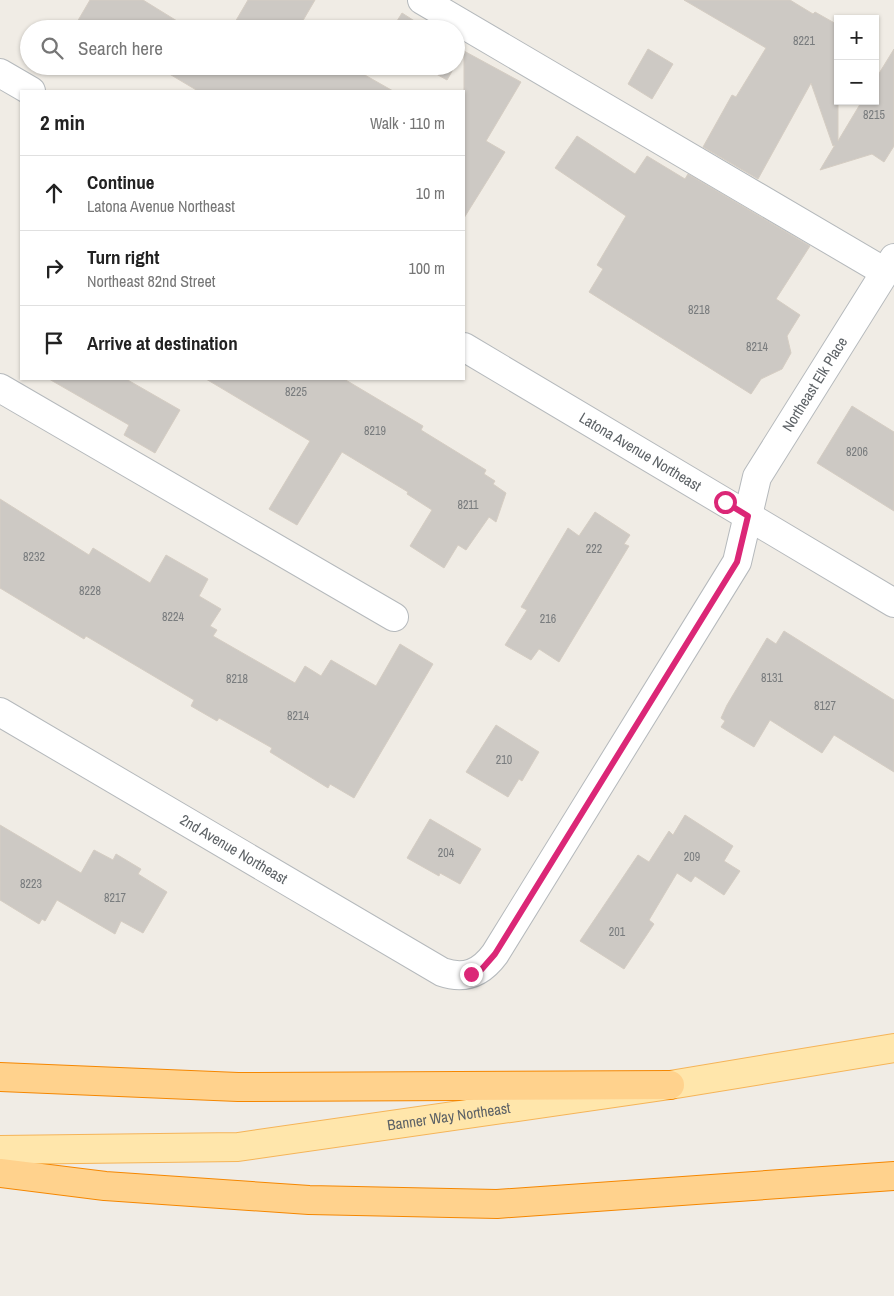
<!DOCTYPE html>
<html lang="en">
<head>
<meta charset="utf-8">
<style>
  body { margin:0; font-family:"Archivo Narrow",sans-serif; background:#f2f2f2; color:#222 }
  .controls { position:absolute; right:15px; top:15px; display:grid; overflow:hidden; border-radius:0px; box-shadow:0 1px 4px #0004 }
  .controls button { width:45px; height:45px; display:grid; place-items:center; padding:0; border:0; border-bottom:1px solid #e0e0e0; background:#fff; color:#222; font:25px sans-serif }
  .stop { position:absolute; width:15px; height:15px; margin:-11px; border:4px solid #db2777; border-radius:50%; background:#fff }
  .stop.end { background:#db2777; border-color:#fff; box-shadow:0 1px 5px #0008 }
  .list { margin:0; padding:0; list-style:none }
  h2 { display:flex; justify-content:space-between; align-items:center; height:65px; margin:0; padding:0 20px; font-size:21px }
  h2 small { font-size:16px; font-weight:400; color:#767676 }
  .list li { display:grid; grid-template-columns:32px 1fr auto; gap:15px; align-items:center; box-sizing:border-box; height:75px; padding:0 20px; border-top:1px solid #e0e0e0 }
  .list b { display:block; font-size:19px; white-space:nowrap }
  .list p { margin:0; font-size:16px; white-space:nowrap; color:#767676 }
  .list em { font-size:16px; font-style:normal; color:#767676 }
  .icon { flex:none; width:28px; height:28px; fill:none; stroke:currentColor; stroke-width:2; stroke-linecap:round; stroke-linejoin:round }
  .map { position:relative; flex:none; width:894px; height:1296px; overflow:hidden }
  .search { position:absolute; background:#fff; box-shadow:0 1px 4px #0004; left:20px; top:20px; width:445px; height:55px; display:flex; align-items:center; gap:12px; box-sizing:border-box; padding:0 18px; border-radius:28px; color:#767676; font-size:19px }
  .panel { position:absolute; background:#fff; box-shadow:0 1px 4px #0004; left:20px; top:90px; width:445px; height:290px; border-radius:0px }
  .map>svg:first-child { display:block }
  .building { fill:#cdc9c4; stroke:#d5cdc3 }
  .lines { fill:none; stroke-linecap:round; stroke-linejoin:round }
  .minor-casing { stroke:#b5b9bc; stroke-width:30 }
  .major-casing { stroke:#f5b458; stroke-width:30 }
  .highway-casing { stroke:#f58700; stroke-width:30 }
  .minor { stroke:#fff; stroke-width:28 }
  .major { stroke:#ffe6ab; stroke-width:28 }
  .highway { stroke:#ffd28d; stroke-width:28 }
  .route { stroke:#db2777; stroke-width:6 }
  .labels { text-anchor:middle; stroke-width:5; stroke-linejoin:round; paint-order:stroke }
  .number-label { font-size:12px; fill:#797c7e }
  .street-label { font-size:15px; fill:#5d6266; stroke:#fff }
</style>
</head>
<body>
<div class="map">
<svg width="894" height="1296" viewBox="0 0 894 1296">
  <rect width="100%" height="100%" fill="#f0ece5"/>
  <g class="building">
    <polygon points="90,0 143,0 190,29 73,29"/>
    <polygon points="248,0 315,0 298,29 231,29"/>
    <polygon points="684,0 790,0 813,14 815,12 838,25 838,141 862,101 875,101 875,80 894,49 894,146 884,162 872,154 820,170 835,145 833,146 811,83 758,179 703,147 732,95 736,97 766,48"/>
    <polygon points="402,13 427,29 392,29"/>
    <polygon points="648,49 673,64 652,99 628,84"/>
    <polygon points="464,51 521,82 486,141 505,152 464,218"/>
    <polygon points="156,66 349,66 393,91 198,91"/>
    <polygon points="422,66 455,66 447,80"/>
    <polygon points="577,136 635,174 647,156 685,179 688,174 810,246 776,299 800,315 787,336 791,353 782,369 761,379 751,394 589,292 603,269 597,265 626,216 555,168"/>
    <polygon points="49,379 126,379 180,410 155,453 124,435 129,425"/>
    <polygon points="206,379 344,379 423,426 421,430 486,470 484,474 495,481 493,484 506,493 496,522 489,517 466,550 458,545 444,568 410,546 432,510 407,494 408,492 342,452 297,525 269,509 310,441"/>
    <polygon points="852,406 894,432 894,511 817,463"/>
    <polygon points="0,499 89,555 93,548 150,583 166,555 208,579 199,596 221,609 210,626 217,630 213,636 295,683 305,666 321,676 331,660 376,686 400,644 433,664 354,798 330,784 328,788 270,752 272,748 219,718 217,721 191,706 194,700 86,636 84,639 0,588"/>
    <polygon points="595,512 630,535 624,544 629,546 559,662 539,649 531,660 505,645 527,610 521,607 568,528 579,536"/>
    <polygon points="784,631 894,700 894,772 834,735 822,753 770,720 754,747 721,727 725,721 721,718 727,705 767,638 776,644"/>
    <polygon points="496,725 539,752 522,781 519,779 508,797 466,772"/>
    <polygon points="685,815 733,846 724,861 740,871 724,895 695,876 691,882 677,873 649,920 654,924 624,969 580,941 638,855 649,862 669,831 673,835"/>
    <polygon points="430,819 481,849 460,884 440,873 439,876 407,858"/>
    <polygon points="0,825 81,873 94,850 113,860 116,854 141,869 138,874 167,892 143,933 121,921 115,934 57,900 45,921 42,919 39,924 0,900"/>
  </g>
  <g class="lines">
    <g class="minor-casing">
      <g id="minor">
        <polyline points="422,0 885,272"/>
        <polyline points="0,73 31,91"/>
        <path id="s1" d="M 464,347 L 894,603"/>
        <polyline points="0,388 394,617"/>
        <path id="s2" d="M 0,712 L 442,972 C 465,980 481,973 495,954 L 737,562 L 757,477 L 894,258"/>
      </g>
    </g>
    <g class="major-casing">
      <g id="major">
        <path id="s3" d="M 0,1150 L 238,1147 L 670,1085 L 894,1048"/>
      </g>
    </g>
    <g class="highway-casing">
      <g id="highway">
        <polyline points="0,1077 238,1087 670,1085"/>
        <polyline points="0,1173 105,1186 309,1200 497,1204 894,1176"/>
      </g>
    </g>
    <use href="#minor" class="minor"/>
    <use href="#major" class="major"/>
    <use href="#highway" class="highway"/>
  </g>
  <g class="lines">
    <polyline class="route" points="471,974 481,970 495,954 737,562 748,516 725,502"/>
  </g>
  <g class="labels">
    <g class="number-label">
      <text x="804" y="45">8221</text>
      <text x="874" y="119">8215</text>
      <text x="699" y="314">8218</text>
      <text x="757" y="351">8214</text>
      <text x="296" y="396">8225</text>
      <text x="375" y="435">8219</text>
      <text x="857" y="456">8206</text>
      <text x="468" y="509">8211</text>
      <text x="594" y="553">222</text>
      <text x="34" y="561">8232</text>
      <text x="90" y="595">8228</text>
      <text x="173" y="621">8224</text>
      <text x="548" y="623">216</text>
      <text x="772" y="682">8131</text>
      <text x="237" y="683">8218</text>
      <text x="825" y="710">8127</text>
      <text x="298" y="720">8214</text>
      <text x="504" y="764">210</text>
      <text x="446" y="857">204</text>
      <text x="692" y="861">209</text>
      <text x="31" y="888">8223</text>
      <text x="115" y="902">8217</text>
      <text x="617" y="936">201</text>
    </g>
    <g class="street-label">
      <text dy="5" stroke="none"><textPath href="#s2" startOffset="1231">Northeast Elk Place</textPath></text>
      <text dy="5" stroke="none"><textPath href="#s1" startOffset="205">Latona Avenue Northeast</textPath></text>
      <text dy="5" stroke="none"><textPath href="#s2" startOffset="271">2nd Avenue Northeast</textPath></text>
      <text dy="5" stroke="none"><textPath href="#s3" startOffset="451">Banner Way Northeast</textPath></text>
    </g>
  </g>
</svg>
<div class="controls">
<button>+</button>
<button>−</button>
</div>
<div class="stop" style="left:725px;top:502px"></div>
<div class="stop end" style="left:471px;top:974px"></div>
<div class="search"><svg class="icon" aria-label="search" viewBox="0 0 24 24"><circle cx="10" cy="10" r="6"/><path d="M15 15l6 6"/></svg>Search here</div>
<section class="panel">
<h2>2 min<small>Walk · 110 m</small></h2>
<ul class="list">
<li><svg class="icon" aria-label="ahead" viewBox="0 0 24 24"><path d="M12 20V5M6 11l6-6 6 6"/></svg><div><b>Continue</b><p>Latona Avenue Northeast</p></div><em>10 m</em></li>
<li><svg class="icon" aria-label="right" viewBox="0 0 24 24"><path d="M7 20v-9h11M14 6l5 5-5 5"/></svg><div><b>Turn right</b><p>Northeast 82nd Street</p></div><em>100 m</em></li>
<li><svg class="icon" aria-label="arrive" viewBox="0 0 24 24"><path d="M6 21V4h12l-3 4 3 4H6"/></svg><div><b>Arrive at destination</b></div></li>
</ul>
</section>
</div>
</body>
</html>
